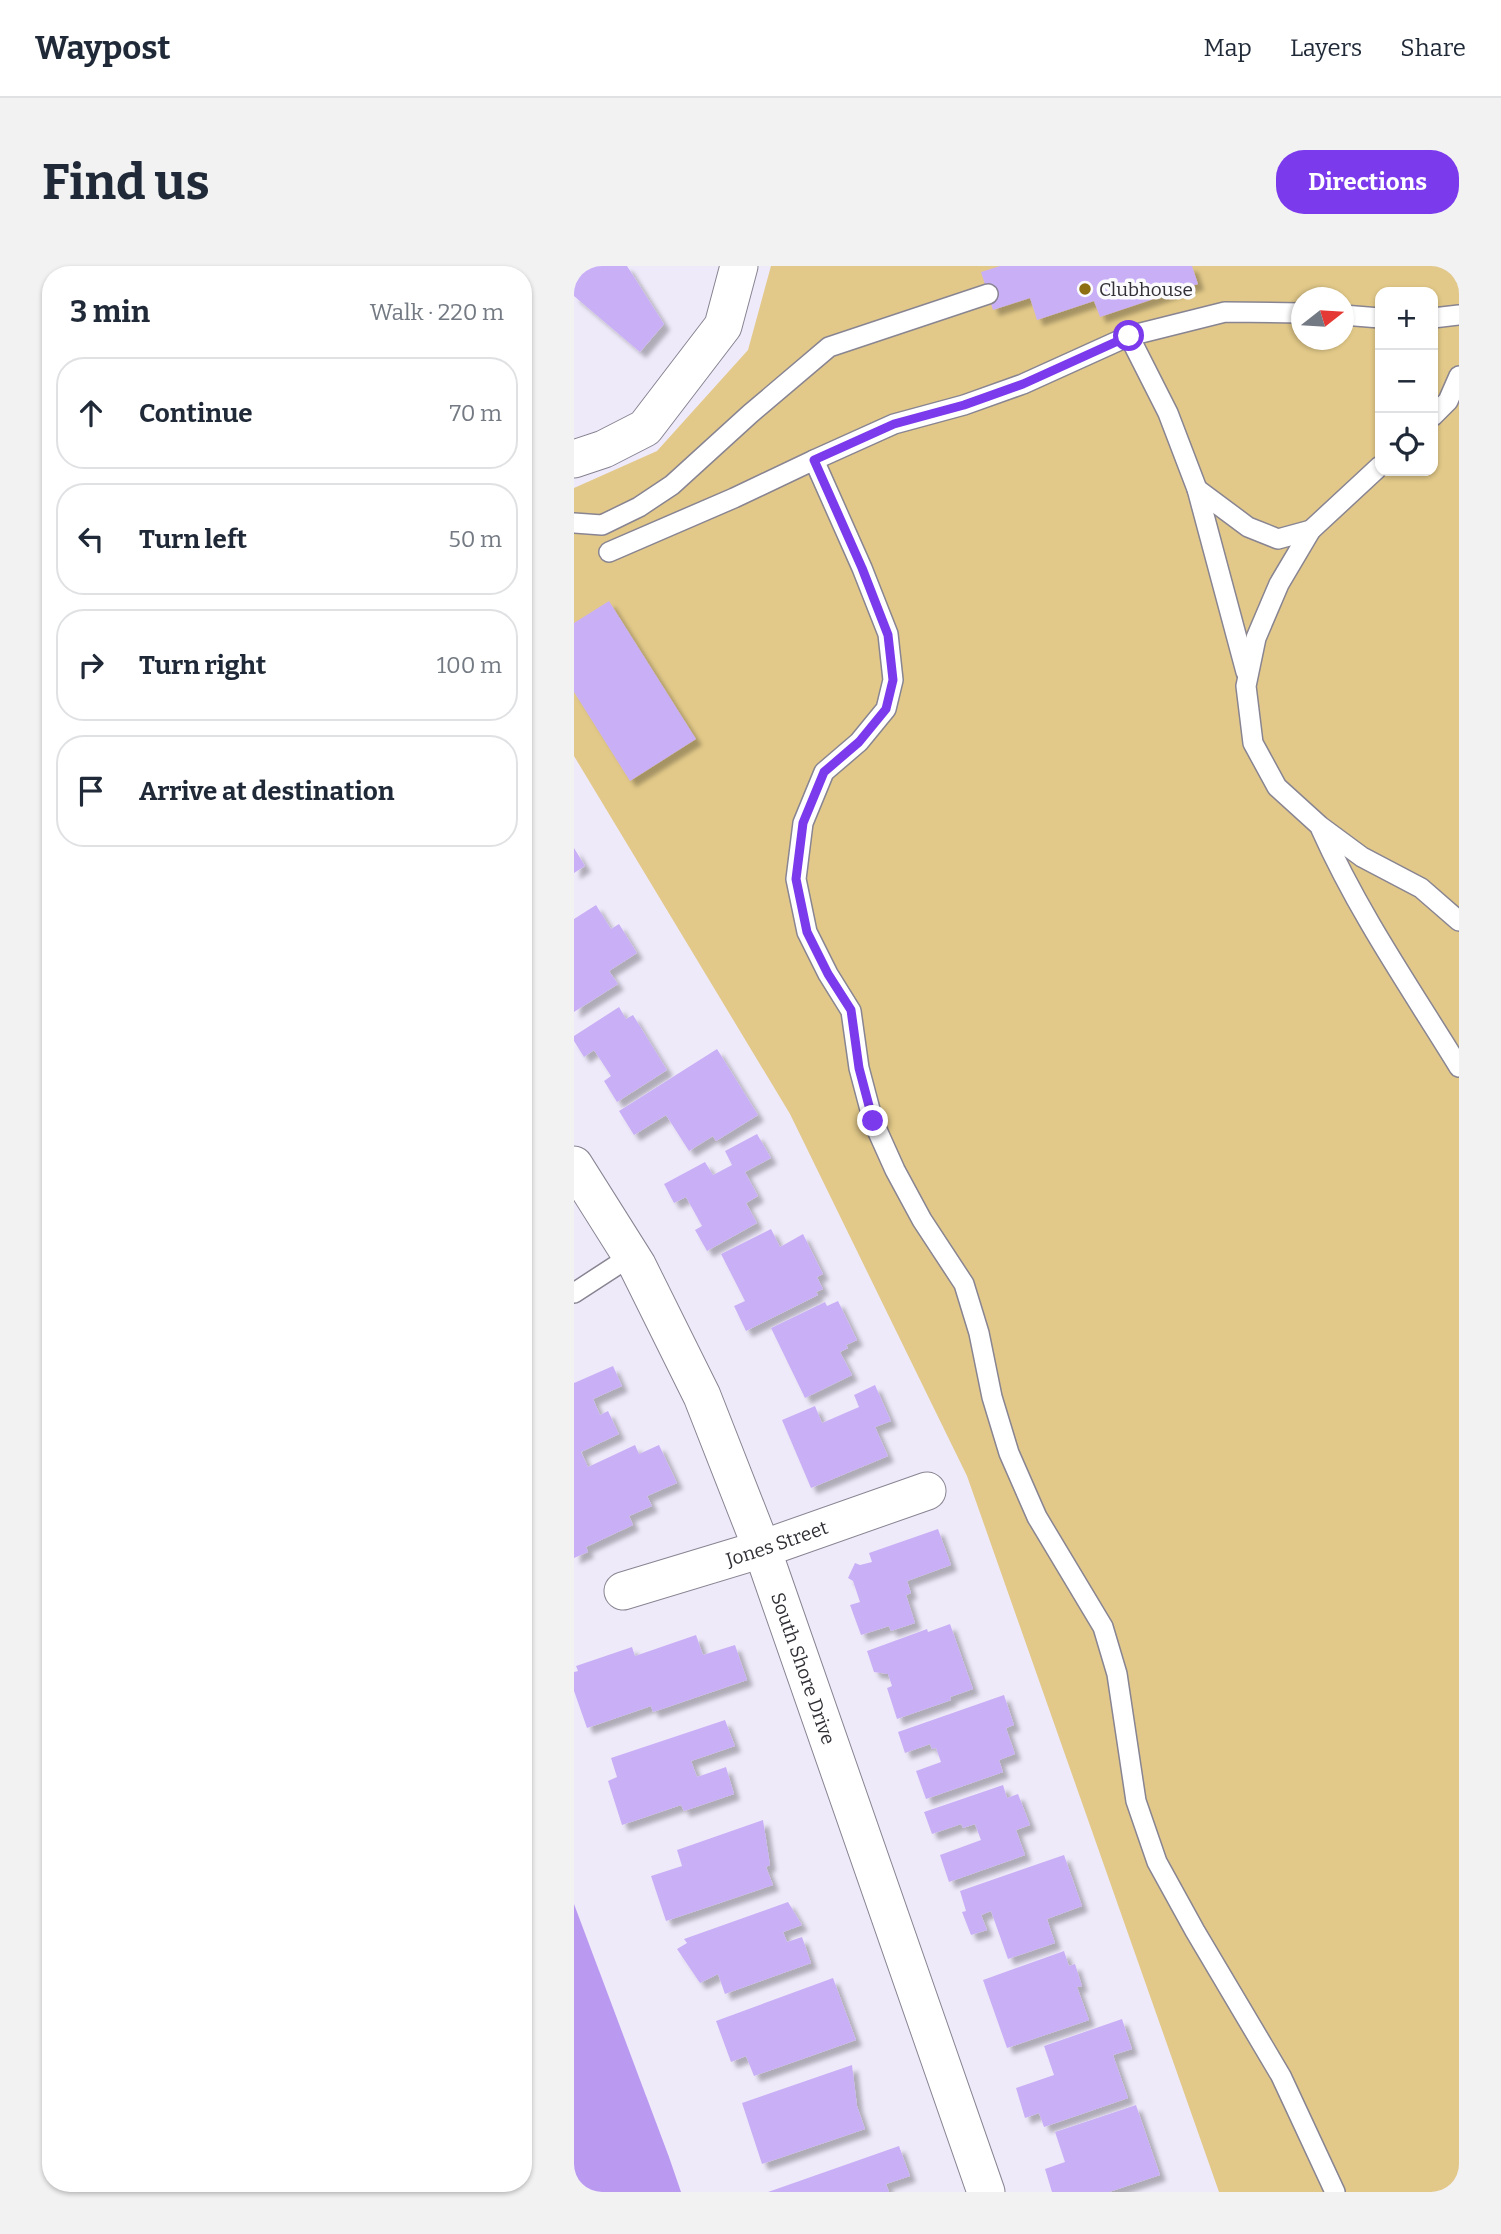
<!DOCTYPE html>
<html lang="en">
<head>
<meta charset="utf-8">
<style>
  body { margin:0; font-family:Bitter,serif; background:#f2f2f3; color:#1f2937 }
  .controls { position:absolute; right:21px; top:21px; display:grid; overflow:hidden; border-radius:14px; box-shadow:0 2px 5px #0004 }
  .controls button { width:63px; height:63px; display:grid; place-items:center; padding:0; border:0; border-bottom:2px solid #e0e1e3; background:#fff; color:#1f2937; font:35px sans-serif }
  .compass { position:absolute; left:717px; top:21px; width:63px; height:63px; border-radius:50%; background:#fff; box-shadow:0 2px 5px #0004; rotate:73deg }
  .stop { position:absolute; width:21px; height:21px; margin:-16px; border:5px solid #7c3aed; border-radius:50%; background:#fff }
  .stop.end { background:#7c3aed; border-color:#fff; box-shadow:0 2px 7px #0008 }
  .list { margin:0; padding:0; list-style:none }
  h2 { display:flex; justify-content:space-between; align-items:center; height:91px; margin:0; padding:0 28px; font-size:30px }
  h2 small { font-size:23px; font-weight:400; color:#747a83 }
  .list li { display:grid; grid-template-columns:46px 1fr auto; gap:21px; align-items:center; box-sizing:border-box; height:112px; margin:0 14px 14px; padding:0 14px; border:2px solid #e0e1e3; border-radius:28px }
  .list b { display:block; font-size:26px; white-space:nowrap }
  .list em { font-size:23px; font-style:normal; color:#747a83 }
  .icon { flex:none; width:38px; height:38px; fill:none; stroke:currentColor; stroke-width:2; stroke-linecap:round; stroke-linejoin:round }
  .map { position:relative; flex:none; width:885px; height:1926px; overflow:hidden; border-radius:28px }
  header { display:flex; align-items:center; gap:42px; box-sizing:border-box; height:98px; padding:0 35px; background:#fff; border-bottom:2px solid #e0e1e3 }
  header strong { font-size:33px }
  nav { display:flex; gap:38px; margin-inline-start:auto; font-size:24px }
  .intro { display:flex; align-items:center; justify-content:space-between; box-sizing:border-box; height:168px; padding:0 42px }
  h1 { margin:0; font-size:49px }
  .button { padding:18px 32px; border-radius:28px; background:#7c3aed; color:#fff; font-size:24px; font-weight:700 }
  main { display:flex; gap:42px; padding:0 42px }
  aside { flex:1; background:#fff; border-radius:28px; box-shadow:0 2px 5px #0004 }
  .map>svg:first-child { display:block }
  .green { fill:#e2c989; fill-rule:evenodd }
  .water { fill:#b99af0 }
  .building { fill:#c9b0f6; filter:url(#shadow) }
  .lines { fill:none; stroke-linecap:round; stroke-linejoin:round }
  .lane-casing { stroke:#888492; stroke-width:22 }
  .street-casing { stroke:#888492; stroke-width:39 }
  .lane { stroke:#fff; stroke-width:19 }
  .street { stroke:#fff; stroke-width:37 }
  .route { stroke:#7c3aed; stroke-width:9 }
  .poi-dot { fill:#8d6f12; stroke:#fbfafd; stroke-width:2.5 }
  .labels { text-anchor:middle; stroke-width:7; stroke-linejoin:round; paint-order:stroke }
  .poi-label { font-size:19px; fill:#323036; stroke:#fbfafd; text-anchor:start }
  .street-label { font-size:19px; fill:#323036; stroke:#fbfafd }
</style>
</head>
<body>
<header>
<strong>Waypost</strong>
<nav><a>Map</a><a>Layers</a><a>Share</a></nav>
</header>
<div class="intro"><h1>Find us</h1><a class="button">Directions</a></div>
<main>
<aside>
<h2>3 min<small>Walk · 220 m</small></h2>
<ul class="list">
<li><svg class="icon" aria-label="ahead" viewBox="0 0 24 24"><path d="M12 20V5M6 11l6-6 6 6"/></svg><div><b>Continue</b></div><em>70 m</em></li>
<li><svg class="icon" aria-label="left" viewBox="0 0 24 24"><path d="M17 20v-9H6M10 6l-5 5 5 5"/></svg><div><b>Turn left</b></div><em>50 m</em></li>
<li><svg class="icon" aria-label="right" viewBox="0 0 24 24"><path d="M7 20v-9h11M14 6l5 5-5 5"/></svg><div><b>Turn right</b></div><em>100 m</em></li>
<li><svg class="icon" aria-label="arrive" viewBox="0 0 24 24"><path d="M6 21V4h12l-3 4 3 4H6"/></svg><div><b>Arrive at destination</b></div></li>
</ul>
</aside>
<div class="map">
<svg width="885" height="1926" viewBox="0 0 885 1926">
  <defs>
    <filter id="shadow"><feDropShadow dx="6" dy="6" stdDeviation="2" flood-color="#0004"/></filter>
  </defs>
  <rect width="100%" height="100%" fill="#efeafa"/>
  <path class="green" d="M 197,0 L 885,0 L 885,1926 L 645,1926 L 393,1210 L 216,848 L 0,490 L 0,222 L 83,185 L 174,84 ZM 806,26 L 859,26 L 859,205 L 806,205 ZM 727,32 L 769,32 L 769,74 L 727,74 Z"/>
  <polygon class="water" points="0,1638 95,1891 107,1926 0,1926"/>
  <g class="building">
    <polygon points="0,0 53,0 90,58 66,86 0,30"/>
    <polygon points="426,0 618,0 624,18 526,51 520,35 463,54 456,32 419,44 407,6"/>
    <polygon points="35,335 122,473 56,515 0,426 0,357"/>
    <polygon points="0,582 11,600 0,607"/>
    <polygon points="22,639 37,663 45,658 63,687 35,705 44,718 0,746 0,653"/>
    <polygon points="45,741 52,753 59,749 93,804 43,836 30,815 37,810 20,784 10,791 0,775 0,770"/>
    <polygon points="143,783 184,849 142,875 139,870 115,885 92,849 60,869 45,845"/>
    <polygon points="183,868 197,892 171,906 184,930 172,937 183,957 133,985 121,964 128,960 112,931 100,937 90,918 131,896 139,909 158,899 151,885"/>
    <polygon points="197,963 206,981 229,968 249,1008 243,1011 249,1023 242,1026 244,1029 172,1065 160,1040 171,1035 147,988"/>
    <polygon points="264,1035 283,1074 272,1079 274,1082 266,1086 278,1109 231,1132 197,1062 251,1036 253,1040"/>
    <polygon points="39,1100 48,1120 19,1133 26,1149 34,1145 45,1168 7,1186 14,1201 61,1179 65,1188 85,1179 103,1217 73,1230 78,1240 55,1250 59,1259 12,1281 14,1286 0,1292 0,1117"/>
    <polygon points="301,1119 317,1155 301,1161 314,1190 237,1222 208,1154 241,1140 248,1157 285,1141 280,1129"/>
    <polygon points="364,1263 377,1299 333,1315 337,1327 332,1329 341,1357 317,1365 315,1360 287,1369 276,1339 286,1336 279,1315 274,1312 281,1297 286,1299 298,1296 295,1287"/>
    <polygon points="376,1358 399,1423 376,1431 377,1434 323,1453 313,1422 318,1420 314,1408 300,1406 293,1385 353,1363 354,1366"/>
    <polygon points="122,1369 129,1389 161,1379 173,1414 79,1446 77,1440 13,1462 0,1425 0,1406 4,1405 2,1400 58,1381 61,1390"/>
    <polygon points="430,1429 440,1459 432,1462 441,1488 425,1494 429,1506 352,1533 342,1505 367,1496 362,1482 358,1483 356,1478 331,1487 324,1466"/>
    <polygon points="151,1454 161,1480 117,1495 123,1511 152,1501 160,1528 110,1545 107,1539 48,1559 34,1515 43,1511 37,1492"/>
    <polygon points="429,1519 433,1532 444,1528 456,1559 442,1564 451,1589 375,1616 366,1589 407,1574 401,1558 389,1562 387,1558 358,1568 350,1546"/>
    <polygon points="189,1554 196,1599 192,1601 199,1619 92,1655 77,1610 108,1600 103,1584"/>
    <polygon points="490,1589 508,1640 473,1653 481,1677 434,1693 417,1645 407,1649 413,1664 397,1669 388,1646 392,1645 386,1625"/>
    <polygon points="214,1636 228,1659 209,1666 213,1676 228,1671 237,1697 151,1728 144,1708 126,1717 103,1683 113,1677 110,1673"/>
    <polygon points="490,1685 495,1700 501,1698 508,1720 503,1721 515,1754 433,1782 409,1714"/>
    <polygon points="259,1712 282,1774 180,1810 172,1790 157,1796 142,1755"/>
    <polygon points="548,1753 558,1783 539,1789 554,1832 470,1861 465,1847 451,1852 442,1822 480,1809 470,1780"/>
    <polygon points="278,1799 283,1840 291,1863 188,1898 168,1837"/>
    <polygon points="562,1839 586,1909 535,1926 478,1926 471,1903 491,1896 481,1866"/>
    <polygon points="325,1880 336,1910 312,1918 315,1926 194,1926"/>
  </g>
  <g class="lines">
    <g class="lane-casing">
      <g id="lane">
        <polyline points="727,47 651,46 555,70 449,118 390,139 320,158 240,194 288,302 314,368 319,414 312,443 285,476 250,506 229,557 222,613 233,666 254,708 277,745 285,802 299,855 321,904 348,954 390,1018 405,1067 418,1131 435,1187 463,1251 529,1361 543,1408 562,1535 583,1596 621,1665 707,1810 761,1926"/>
        <polyline points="769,49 806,52"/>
        <polyline points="859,52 885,49"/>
        <polyline points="555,70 594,147 623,223 672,406"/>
        <polyline points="859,150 874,135 885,110"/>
        <polyline points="806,200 737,264 705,318 682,372 672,420 679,477 703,521 746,560 788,591 847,622 885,655"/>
        <polyline points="623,223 674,261 704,273 737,264"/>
        <polyline points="0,257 28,259 65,241 98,219 176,148 255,81 414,28"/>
        <polyline points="35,286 160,232 240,194"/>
        <path d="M 747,563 C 785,648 837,723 885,801"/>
        <polyline points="0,1027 57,990"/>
      </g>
    </g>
    <g class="street-casing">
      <g id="street">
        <polyline points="0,193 30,183 71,162 149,60 165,0"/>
        <path id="s1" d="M 0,899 L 63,999 L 128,1130 L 188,1283 L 412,1926"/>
        <path id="s2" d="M 49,1325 L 188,1283 L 353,1225"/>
      </g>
    </g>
    <use href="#lane" class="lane"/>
    <use href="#street" class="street"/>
  </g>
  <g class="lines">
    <polyline class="route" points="299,855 285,802 277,744 254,708 233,666 222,613 229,557 250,506 285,476 312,443 319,414 314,369 288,302 240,194 320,158 390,139 449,118 555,70"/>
  </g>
  <circle class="poi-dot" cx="511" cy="23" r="7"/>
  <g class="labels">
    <g class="poi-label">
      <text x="525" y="30">Clubhouse</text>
    </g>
    <g class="street-label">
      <text dy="7" stroke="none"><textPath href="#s2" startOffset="161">Jones Street</textPath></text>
      <text dy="7" stroke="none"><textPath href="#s1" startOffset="555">South Shore Drive</textPath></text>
    </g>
  </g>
</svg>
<div class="controls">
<button>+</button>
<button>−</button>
<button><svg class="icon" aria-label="locate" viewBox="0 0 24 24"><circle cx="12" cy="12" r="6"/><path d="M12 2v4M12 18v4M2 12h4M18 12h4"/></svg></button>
</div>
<svg class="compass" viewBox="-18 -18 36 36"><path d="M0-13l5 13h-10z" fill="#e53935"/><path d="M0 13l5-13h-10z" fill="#747a83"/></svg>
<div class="stop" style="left:555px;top:70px"></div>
<div class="stop end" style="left:299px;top:855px"></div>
</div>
</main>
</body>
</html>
